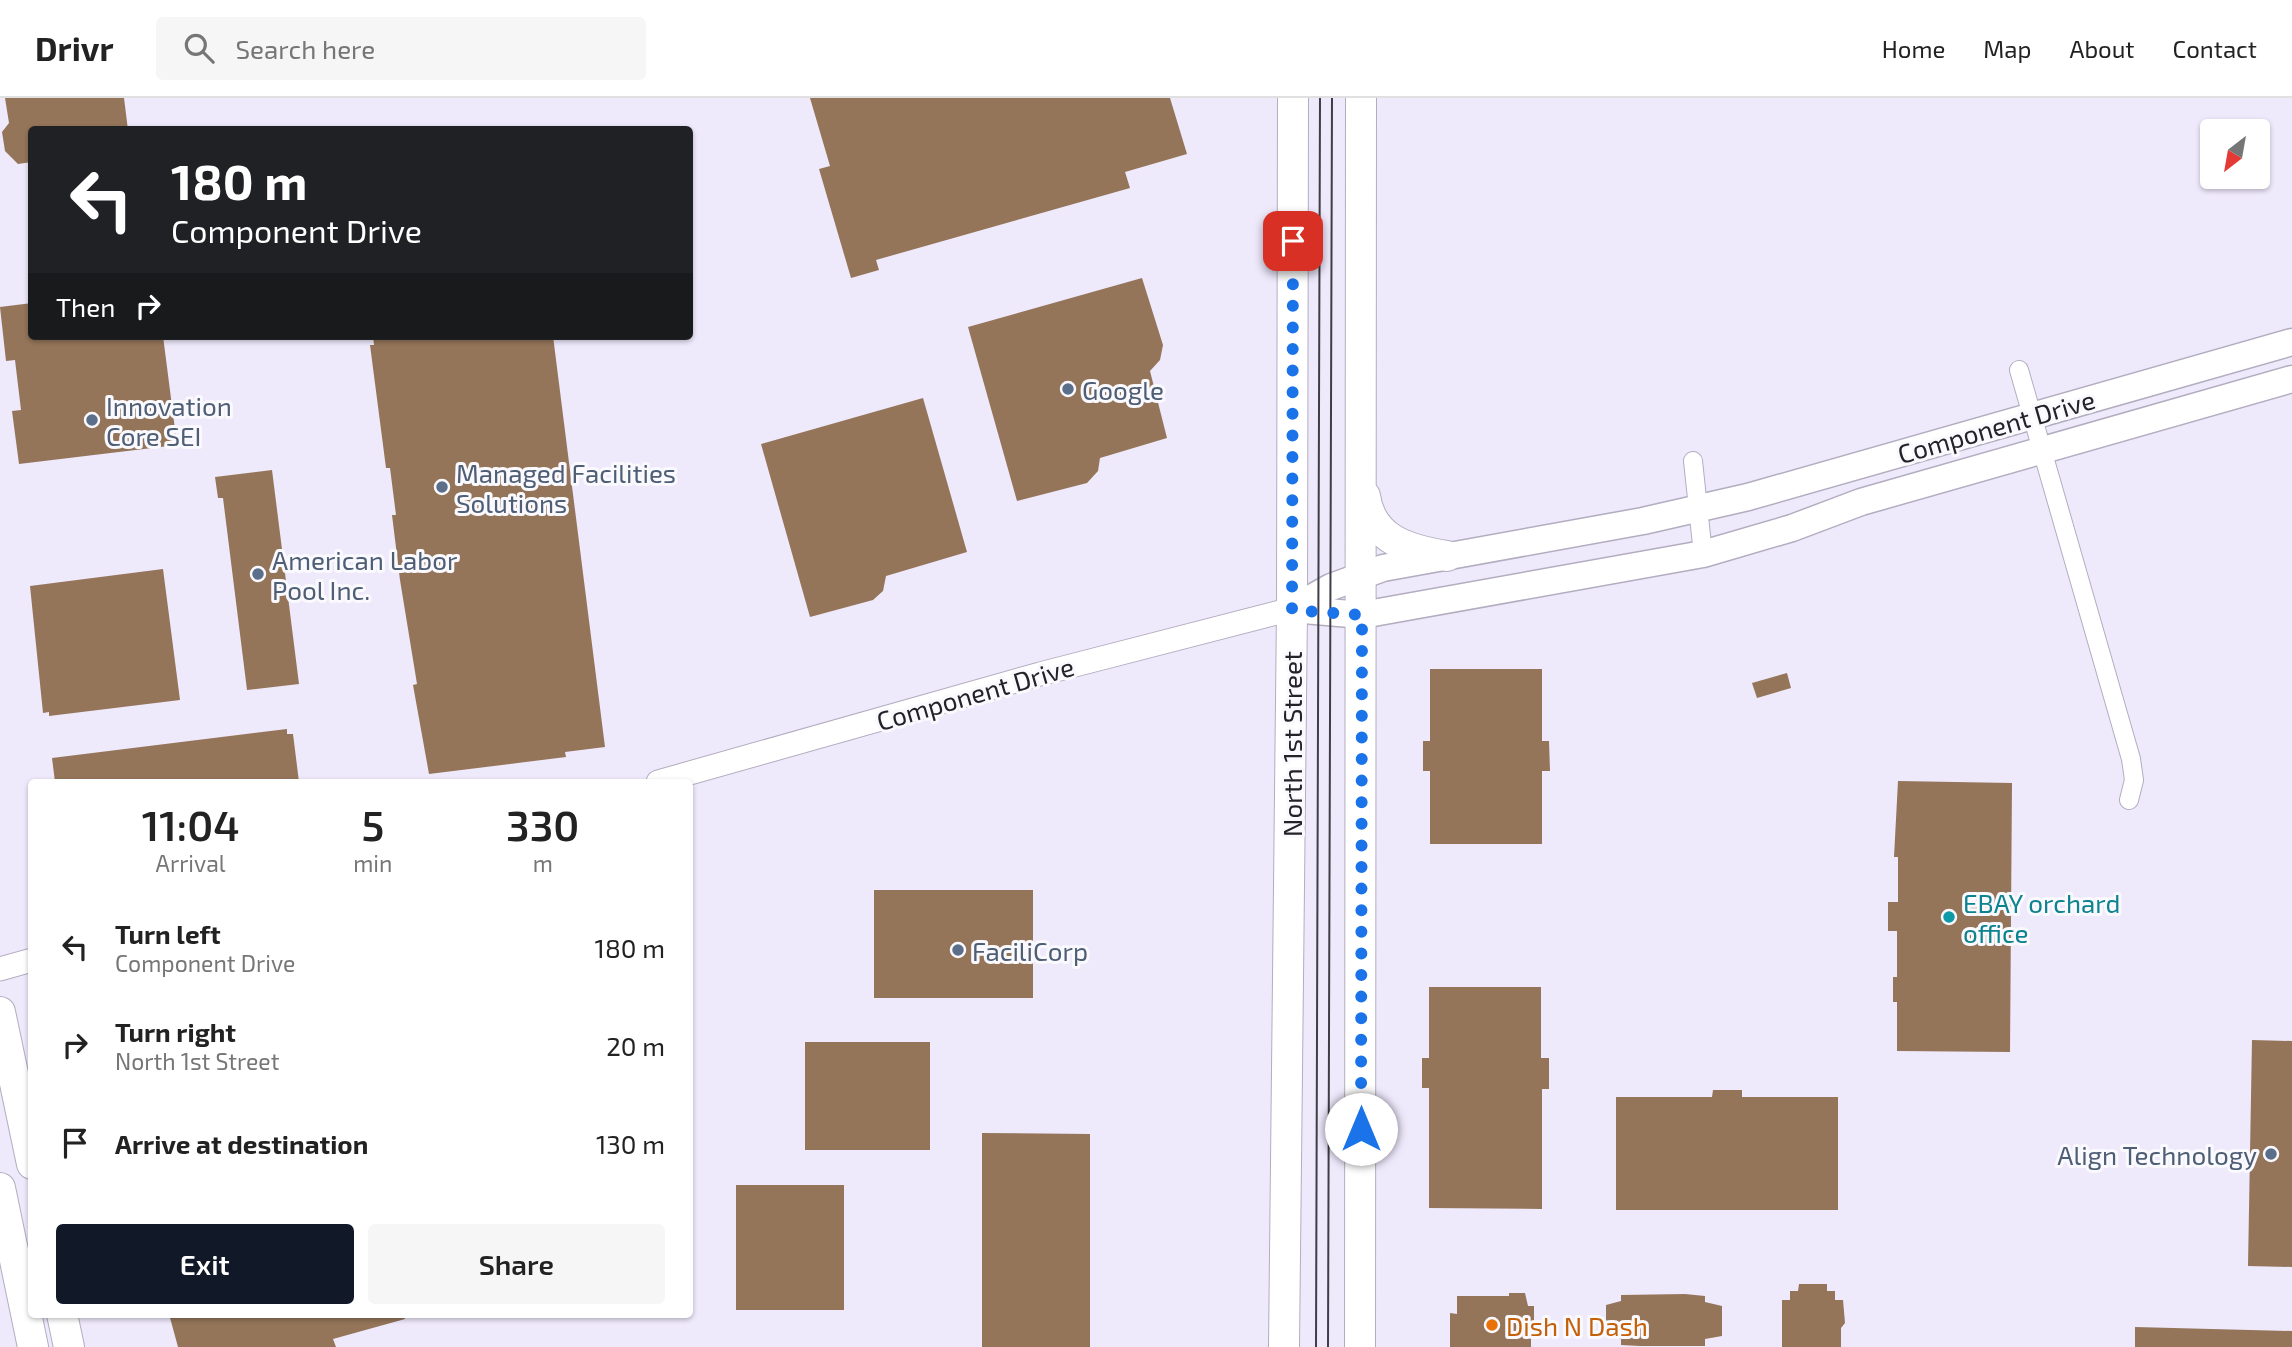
<!DOCTYPE html>
<style>
body{margin:0;font-family:"Exo 2",sans-serif;background:#f6f6f6;color:#222;height:100vh;display:flex;flex-direction:column;font-size:26px;white-space:nowrap}
*{box-sizing:border-box;margin:0}
p{font-size:23px;color:#767676}
.icon{flex:none;width:38px;height:38px;fill:none;stroke:currentColor;stroke-width:2;stroke-linecap:round;stroke-linejoin:round}
.map{position:relative;flex:1;overflow:hidden}
.side{position:absolute;left:28px;top:681px;width:665px;height:539px;display:flex;flex-direction:column;background:#fff;border-radius:7px;box-shadow:0 2px 5px #0004}
.side>*{flex:none}
.guide{position:absolute;left:28px;top:28px;width:665px;height:214px;border-radius:7px;box-shadow:0 2px 5px #0004;background:#202124;color:#fff;overflow:hidden}
.needle{width:46px;rotate:211deg}
.tools{position:absolute;left:2200px;top:21px;display:grid;gap:14px}
.tools a{display:grid;place-items:center;width:70px;height:70px;border-radius:7px;background:#fff;box-shadow:0 2px 5px #0004;font-size:35px}
.pin{position:absolute;display:grid;place-items:center;width:60px;height:60px;color:#fff;margin:-30px;border-radius:14px;box-shadow:0 4px 10px #0006}
.me{position:absolute;width:77px;margin:-38px;rotate:0deg;stroke-linejoin:round;filter:drop-shadow(0 0 5px #0008)}
.turn{display:flex;align-items:center;gap:24px;height:147px;padding:0 28px;font-size:32px}
.turn .icon{width:91px;height:91px;stroke-width:2.5}
.turn b{display:block;font-size:49px;line-height:60px}
.then{display:flex;align-items:center;height:66px;padding:0 28px;background:#0003;gap:14px;font-size:26px}
.eta{display:flex;justify-content:space-evenly;align-items:center;height:119px;text-align:center}
.eta b{font-size:42px;font-weight:600;line-height:49px}
.action{display:flex;gap:14px;margin-top:auto;padding:14px 28px}
.action a{flex:1;height:80px;border-radius:7px;background:#111827;color:#fff;font-size:28px;font-weight:600;line-height:80px;text-align:center}
.action a+a{background:#f6f6f6;color:#222}
ul{padding:0;list-style:none}
li{display:flex;align-items:center;gap:21px;height:98px;padding:0 28px}
li div{flex:1}
li b{display:block;font-size:26px}
li em{font-style:normal}
header{display:flex;align-items:center;gap:42px;box-sizing:border-box;height:98px;padding:0 35px;background:#fff;border-bottom:2px solid #e0e0e0}
header strong{font-size:33px}
nav{display:flex;gap:38px;margin-inline-start:auto;font-size:24px}
.search{width:490px;height:63px;background:#f6f6f6;display:flex;align-items:center;gap:18px;box-sizing:border-box;padding:0 24px;border-radius:7px;color:#767676;font-size:26px}
.map>svg:first-child{display:block}
</style>
<header>
<strong>Drivr</strong>
<div class="search"><svg class="icon" aria-label="search" viewBox="0 0 24 24"><circle cx="10" cy="10" r="6"/><path d="M15 15l6 6"/></svg>Search here</div>
<nav><a>Home</a><a>Map</a><a>About</a><a>Contact</a></nav>
</header>
<div class="map">
<svg width="2292" height="1249" viewBox="0 0 2292 1249">
<rect width="100%" height="100%" fill="#efe9fc"/>
<g fill="#947559">
<path d="M5,0H124L128,32H32V64L18,66L5,53L2,34L9,25Z"/>
<path d="M810,0H1170L1187,56L1125,74L1130,90L876,162L879,172L851,180L819,71L830,68Z"/>
<path d="M1142,180L1163,247L1160,262L1150,273L1167,340L1100,360L1098,373L1087,385L1017,403L968,229Z"/>
<path d="M32,205V238H163L177,347L19,366L12,313L21,312L15,262L6,263L0,209Z"/>
<path d="M373,238H553L605,649L565,654L566,659L429,676L413,587L417,586L400,482L392,417H396L390,370H386L370,247H374Z"/>
<path d="M923,300L967,454L886,478L883,493L873,502L810,519L761,346Z"/>
<path d="M272,372L299,586L247,592L223,400H218L215,379Z"/>
<path d="M163,471L180,602L49,618V614L43,615L30,488Z"/>
<path d="M1430,571H1542V643H1549L1550,673H1542V746H1430V673H1423V643H1430Z"/>
<path d="M1787,575L1791,590L1757,600L1752,585Z"/>
<path d="M287,631V636H293L299,684H55L52,660Z"/>
<path d="M1898,683L2012,685L2010,954L1897,953V904H1893V879H1897V833H1888V804H1898V759H1894Z"/>
<rect x="874" y="792" width="159" height="108"/>
<path d="M1429,889H1541V960H1549V991H1542V1111L1429,1110V990H1422V960H1429Z"/>
<path d="M2252,942L2292,943V1169L2248,1168Z"/>
<rect x="805" y="944" width="125" height="108"/>
<path d="M1713,992H1742V999H1838V1112H1616V999H1712Z"/>
<path d="M982,1035L1090,1036V1249H982Z"/>
<rect x="736" y="1087" width="108" height="125"/>
<path d="M1799,1186H1827V1193H1835V1202H1843L1845,1225L1841,1230V1249H1782V1202H1790V1193H1798Z"/>
<path d="M1509,1195H1525L1528,1208H1534V1238H1531V1249H1450V1215L1457,1216V1198H1509Z"/>
<path d="M1685,1196L1705,1198V1204L1722,1208V1238L1705,1241V1248H1640L1621,1247V1241L1606,1237V1207L1621,1203V1197Z"/>
<path d="M169,1216H404L405,1221L333,1241L336,1249H178Z"/>
<path d="M2135,1229L2292,1233V1249H2135Z"/>
</g>
<g fill="none" stroke-linecap="round" stroke-linejoin="round">
<defs>
<g id="minor">
<path d="M2019,272L2131,661L2134,682L2129,702"/>
<path d="M1693,363L1703,456"/>
</g>
<g id="tertiary">
<path d="M658,684L1040,576L1292,511"/>
<path d="M0,871L32,862"/>
</g>
<g id="secondary">
<path d="M1292,511L1331,489L1383,470L1643,423L1748,399L2292,244"/>
<path d="M1292,511L1362,517L1703,456L1792,430L1861,404L2292,281"/>
</g>
<g id="primary">
<path d="M1365,398C1371,442 1409,452 1447,458"/>
<path d="M0,914L32,1066"/>
<path d="M0,1090L33,1249"/>
<path d="M62,1216L69,1249"/>
<path d="M1284,1249L1292,511L1293,0"/>
<path d="M1360,1249L1361,0"/>
</g>
</defs>
<use href="#minor" stroke="#b3adc0" stroke-width="20"/>
<use href="#tertiary" stroke="#b3adc0" stroke-width="25"/>
<use href="#secondary" stroke="#b3adc0" stroke-width="29"/>
<use href="#primary" stroke="#b3adc0" stroke-width="32"/>
<use href="#minor" stroke="#fff" stroke-width="18"/>
<use href="#tertiary" stroke="#fff" stroke-width="23"/>
<use href="#secondary" stroke="#fff" stroke-width="26"/>
<use href="#primary" stroke="#fff" stroke-width="30"/>
<g stroke="#3f3d45" stroke-width="2">
<path d="M1316,1249L1320,0"/>
<path d="M1328,1249L1332,0"/>
</g>
</g>
<g fill="none" stroke-linecap="round" stroke-linejoin="round">
<path stroke="#1a73e8" stroke-width="12" stroke-dasharray="0 21.6" d="M1293,143L1292,512L1362,517L1361,1031"/>
</g>
<g fill="#5c6f8a" stroke="#faf9fd" stroke-width="2.5">
<circle cx="1068" cy="291" r="7"/>
<circle cx="92" cy="322" r="7"/>
<circle cx="442" cy="389" r="7"/>
<circle cx="258" cy="476" r="7"/>
<circle cx="958" cy="852" r="7"/>
<circle cx="2271" cy="1056" r="7"/>
</g>
<circle fill="#0f9aa8" stroke="#faf9fd" stroke-width="2.5" cx="1949" cy="819" r="7"/>
<circle fill="#e8710a" stroke="#faf9fd" stroke-width="2.5" cx="1492" cy="1227" r="7"/>
<g text-anchor="middle" dominant-baseline="central" stroke-width="6" stroke-linejoin="round" paint-order="stroke">
<g font-size="26" fill="#4e5e75" stroke="#faf9fd" text-anchor="start">
<text x="1082" y="291">Google</text>
<text x="106" y="307">Innovation<tspan x="106" dy="30">Core SEI</tspan></text>
<text x="456" y="374">Managed Facilities<tspan x="456" dy="30">Solutions</tspan></text>
<text x="272" y="461">American Labor<tspan x="272" dy="30">Pool Inc.</tspan></text>
<text x="972" y="852">FaciliCorp</text>
<text x="2257" y="1056" text-anchor="end">Align Technology</text>
</g>
<g font-size="26" fill="#242229" stroke="#faf9fd">
<text transform="translate(1996 328) rotate(-16)">Component Drive</text>
<text transform="translate(975 595) rotate(-16)">Component Drive</text>
<text transform="translate(1291 646) rotate(-90)">North 1st Street</text>
</g>
<g font-size="26" fill="#0d838f" stroke="#faf9fd" text-anchor="start">
<text x="1963" y="804">EBAY orchard<tspan x="1963" dy="30">office</tspan></text>
</g>
<g font-size="26" fill="#c56008" stroke="#faf9fd" text-anchor="start">
<text x="1506" y="1227">Dish N Dash</text>
</g>
</g>
</svg>
<div class="tools">
<a><svg class="needle" viewBox="-14 -14 28 28"><path d="M0-13l5 13h-10z" fill="#e53935"/><path d="M0 13l5-13h-10z" fill="#767676"/></svg></a>
</div>
<div class="pin" style="left:1293px;top:143px;background:#d93025"><svg class="icon" aria-label="arrive" viewBox="0 0 24 24"><path d="M6 21V4h12l-3 4 3 4H6"/></svg></div>
<svg class="me" style="left:1361px;top:1031px" viewBox="-20 -20 40 40"><circle r="19" fill="#fff"/><path d="M0-13L10 11 0 6-10 11z" fill="#1a73e8"/></svg>
<div class="guide">
<div class="turn"><svg class="icon" aria-label="left" viewBox="0 0 24 24"><path d="M17 20v-9H6M10 6l-5 5 5 5"/></svg><div><b>180 m</b>Component Drive</div></div>
<div class="then">Then<svg class="icon" aria-label="right" viewBox="0 0 24 24"><path d="M7 20v-9h11M14 6l5 5-5 5"/></svg></div>
</div>
<section class="side">
<div class="eta">
<div><b>11:04</b><p>Arrival</p></div>
<div><b>5</b><p>min</p></div>
<div><b>330</b><p>m</p></div>
</div>
<ul>
<li><svg class="icon" aria-label="left" viewBox="0 0 24 24"><path d="M17 20v-9H6M10 6l-5 5 5 5"/></svg><div><b>Turn left</b><p>Component Drive</p></div><em>180 m</em></li>
<li><svg class="icon" aria-label="right" viewBox="0 0 24 24"><path d="M7 20v-9h11M14 6l5 5-5 5"/></svg><div><b>Turn right</b><p>North 1st Street</p></div><em>20 m</em></li>
<li><svg class="icon" aria-label="arrive" viewBox="0 0 24 24"><path d="M6 21V4h12l-3 4 3 4H6"/></svg><div><b>Arrive at destination</b></div><em>130 m</em></li>
</ul>
<div class="action"><a>Exit</a><a>Share</a></div>
</section>
</div>
